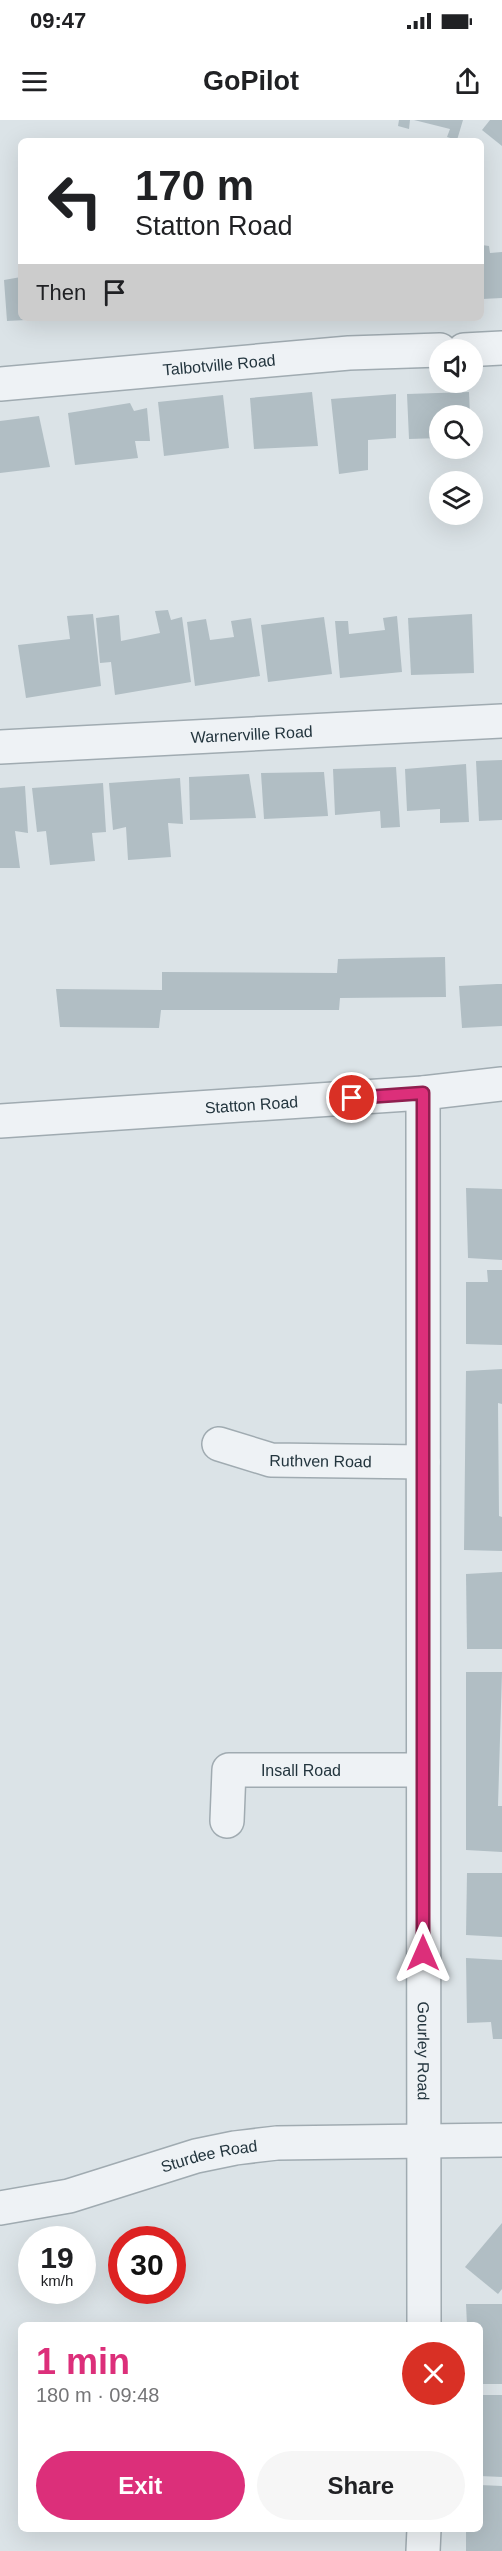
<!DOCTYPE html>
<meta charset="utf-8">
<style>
body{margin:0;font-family:Arial,sans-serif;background:#f6f6f6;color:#202124;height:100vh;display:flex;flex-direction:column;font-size:22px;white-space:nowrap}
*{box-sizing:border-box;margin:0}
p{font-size:20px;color:#757577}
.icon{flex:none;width:33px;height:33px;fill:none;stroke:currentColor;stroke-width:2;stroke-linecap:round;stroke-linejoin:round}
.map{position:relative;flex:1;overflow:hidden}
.panel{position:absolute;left:18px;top:2202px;width:465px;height:210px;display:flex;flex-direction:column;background:#fff;border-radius:9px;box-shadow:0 6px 24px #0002}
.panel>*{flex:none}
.hud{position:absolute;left:18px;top:18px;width:466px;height:183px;border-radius:9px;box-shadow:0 6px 24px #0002;background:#fff;color:#202124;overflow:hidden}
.fabs{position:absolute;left:429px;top:219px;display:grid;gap:12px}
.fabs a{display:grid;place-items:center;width:54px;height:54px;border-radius:50%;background:#fff;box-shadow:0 6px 24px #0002;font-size:30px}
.speed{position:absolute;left:18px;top:2106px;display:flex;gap:12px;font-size:30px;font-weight:700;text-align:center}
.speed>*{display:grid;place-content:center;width:78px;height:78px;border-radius:50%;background:#fff;box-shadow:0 6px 24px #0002;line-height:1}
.speed small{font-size:15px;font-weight:400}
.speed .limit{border:9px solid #d22;background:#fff;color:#111}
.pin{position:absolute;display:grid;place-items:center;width:51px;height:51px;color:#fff;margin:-26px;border:3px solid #fff;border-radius:50%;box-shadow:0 2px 6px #0007}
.me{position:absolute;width:66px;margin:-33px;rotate:0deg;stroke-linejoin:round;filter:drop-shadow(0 0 4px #0008)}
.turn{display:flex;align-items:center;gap:21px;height:126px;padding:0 18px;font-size:27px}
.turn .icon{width:78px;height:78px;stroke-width:2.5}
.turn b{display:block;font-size:42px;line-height:51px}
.then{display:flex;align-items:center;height:57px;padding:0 18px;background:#0003;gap:12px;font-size:22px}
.round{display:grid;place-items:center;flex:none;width:63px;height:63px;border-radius:32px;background:#f6f6f6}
.head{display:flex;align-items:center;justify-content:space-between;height:102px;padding:0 18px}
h1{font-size:36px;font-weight:700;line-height:45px;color:#dc2f7a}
.cta{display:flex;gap:12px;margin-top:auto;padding:12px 18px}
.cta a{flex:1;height:69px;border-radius:36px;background:#dc2f7a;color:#fff;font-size:24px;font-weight:700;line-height:69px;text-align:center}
.cta a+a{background:#f6f6f6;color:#202124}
.status{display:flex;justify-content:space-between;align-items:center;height:42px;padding:0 30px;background:#fff;direction:ltr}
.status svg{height:16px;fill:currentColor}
header{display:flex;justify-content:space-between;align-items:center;height:78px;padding:0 18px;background:#fff;font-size:27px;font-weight:700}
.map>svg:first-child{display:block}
</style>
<div class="status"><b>09:47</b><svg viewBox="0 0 49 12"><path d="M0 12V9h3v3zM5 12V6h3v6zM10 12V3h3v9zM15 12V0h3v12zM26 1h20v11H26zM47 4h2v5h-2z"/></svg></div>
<header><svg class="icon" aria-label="menu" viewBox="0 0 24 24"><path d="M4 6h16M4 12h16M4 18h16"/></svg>GoPilot<svg class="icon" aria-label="share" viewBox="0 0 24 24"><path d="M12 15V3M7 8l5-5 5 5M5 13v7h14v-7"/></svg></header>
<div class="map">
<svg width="502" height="2431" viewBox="0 0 502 2431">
<rect width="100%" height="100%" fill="#dbe3e7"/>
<g fill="#b1bec4">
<path d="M399,0H410L409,9L398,6Z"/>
<path d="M414,0H463L457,20L447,17L450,9Z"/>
<path d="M490,0H502V26L482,10Z"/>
<path d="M482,125L489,126L490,133L502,132V178L482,179Z"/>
<path d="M21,157V198L26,200L7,201L4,160Z"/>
<path d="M312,272L318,326L254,329L250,278Z"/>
<path d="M469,272L470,296H440V318L409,319L407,274Z"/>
<path d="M396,274V318L368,320V350L339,354L331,279Z"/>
<path d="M223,275L229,328L164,336L158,282Z"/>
<path d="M130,283L134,291L147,288L150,321H135L138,338L75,345L68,293Z"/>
<path d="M39,296L50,347L0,353V301Z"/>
<path d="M168,490L171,500L182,497L191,562L115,575L111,542L100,543L96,498L119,495L121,521L160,513L155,491Z"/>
<path d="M93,494L101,566L26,578L18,525L70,519L67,496Z"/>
<path d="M472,494L474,553L411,555L408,498Z"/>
<path d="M397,496L402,552L340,558L335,501H348L349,514L385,510L383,498Z"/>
<path d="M324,497L332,554L268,562L261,505Z"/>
<path d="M251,498L260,556L195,566L187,502L206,499L210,520L234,517L231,501Z"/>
<path d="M502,640V700L479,701L476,641Z"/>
<path d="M466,644L469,702L440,703V689L407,691L405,649Z"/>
<path d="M396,647L400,707L381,708L380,691L335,695L333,649Z"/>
<path d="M324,652L328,696L264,699L261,653Z"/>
<path d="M249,654L256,698L190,700L189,657Z"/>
<path d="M180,658L183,704L168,703L171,737L128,740L126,707L113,710L109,663Z"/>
<path d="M103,663L106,712L92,713L95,741L50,745L46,711L37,712L32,668Z"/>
<path d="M25,666L28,713L15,711L20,748H0V668Z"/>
<path d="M445,837L446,877L340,878L339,890H161L159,908L60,907L56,869L162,870V852L337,853L338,839Z"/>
<path d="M497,864H502V906L462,908L459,866Z"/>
<path d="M466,1068L502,1069V1140L468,1138Z"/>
<path d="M487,1150H502V1225L466,1224V1162H488Z"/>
<path d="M502,1249V1284L498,1283L499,1396L502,1397V1431L464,1430L466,1251Z"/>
<path d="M502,1452V1529H467L466,1454Z"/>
<path d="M466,1552H502L498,1686H502V1732L466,1730Z"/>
<path d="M467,1753H502V1817L466,1815Z"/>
<path d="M466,1838L502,1840V1919H493L491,1902L467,1903Z"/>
<path d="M502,2103V2169L498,2174L465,2147Z"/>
<path d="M466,2184H502V2264H480V2205H467Z"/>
<path d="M480,2275H502V2357L480,2356Z"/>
<path d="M480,2365L502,2366V2431H466V2409H480Z"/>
</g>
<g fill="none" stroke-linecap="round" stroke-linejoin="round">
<defs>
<g id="street">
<path d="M464,230L502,228"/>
<path id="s1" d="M0,264L349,233L440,230"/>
<path id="s2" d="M0,627L502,601"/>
<path id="s3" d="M423,973L424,2205"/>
<path id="s4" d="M0,1001L423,973L502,964"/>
<path id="s5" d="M219,1324L271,1340L423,1342"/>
<path id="s6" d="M227,1701L229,1650H423"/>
<path id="s7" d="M0,2088L69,2076L196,2036L235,2028L277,2023L502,2020"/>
<path d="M423,2431L424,2409"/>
</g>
</defs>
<use href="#street" stroke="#a0abb1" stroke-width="36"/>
<use href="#street" stroke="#eef2f5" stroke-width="33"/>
</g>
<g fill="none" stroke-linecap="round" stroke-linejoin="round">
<defs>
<path id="route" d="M352,978L423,973V1833"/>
</defs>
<use href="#route" stroke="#8f1f4f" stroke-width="15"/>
<use href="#route" stroke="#dc2f7a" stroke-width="10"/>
</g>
<g text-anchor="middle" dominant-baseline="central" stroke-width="4.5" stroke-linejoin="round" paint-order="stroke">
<g font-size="16" fill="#23353e" stroke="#eaf1f5">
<text stroke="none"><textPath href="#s1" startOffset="220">Talbotville Road</textPath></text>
<text stroke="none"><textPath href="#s2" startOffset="252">Warnerville Road</textPath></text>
<text stroke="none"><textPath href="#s4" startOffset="252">Statton Road</textPath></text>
<text stroke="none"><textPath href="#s5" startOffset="104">Ruthven Road</textPath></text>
<text stroke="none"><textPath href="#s6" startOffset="123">Insall Road</textPath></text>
<text stroke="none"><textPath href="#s3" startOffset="958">Gourley Road</textPath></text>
<text stroke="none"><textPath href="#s7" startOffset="216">Sturdee Road</textPath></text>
</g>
</g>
</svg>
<div class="fabs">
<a><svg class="icon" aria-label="sound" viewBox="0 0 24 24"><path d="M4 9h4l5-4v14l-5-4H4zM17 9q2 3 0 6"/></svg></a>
<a><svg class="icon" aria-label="search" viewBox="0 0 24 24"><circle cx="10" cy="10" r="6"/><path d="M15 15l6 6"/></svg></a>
<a><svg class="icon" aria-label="layers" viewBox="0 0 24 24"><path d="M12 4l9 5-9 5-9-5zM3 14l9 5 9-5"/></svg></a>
</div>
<div class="speed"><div>19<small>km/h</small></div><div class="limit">30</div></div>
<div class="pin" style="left:352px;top:978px;background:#d93025"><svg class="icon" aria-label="arrive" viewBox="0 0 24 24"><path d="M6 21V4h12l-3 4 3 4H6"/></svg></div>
<svg class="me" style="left:423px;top:1833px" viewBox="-20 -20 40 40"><path d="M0-17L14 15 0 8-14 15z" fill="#dc2f7a" stroke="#fff" stroke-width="4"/></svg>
<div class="hud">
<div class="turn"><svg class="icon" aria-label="left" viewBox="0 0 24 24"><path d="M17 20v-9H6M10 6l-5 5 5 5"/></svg><div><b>170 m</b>Statton Road</div></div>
<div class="then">Then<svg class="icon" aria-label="arrive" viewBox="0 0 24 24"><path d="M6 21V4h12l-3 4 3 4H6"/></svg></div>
</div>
<section class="panel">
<div class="head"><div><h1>1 min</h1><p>180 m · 09:48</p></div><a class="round" style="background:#d93025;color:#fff"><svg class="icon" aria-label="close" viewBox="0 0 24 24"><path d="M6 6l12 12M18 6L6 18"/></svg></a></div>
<div class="cta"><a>Exit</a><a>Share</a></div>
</section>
</div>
